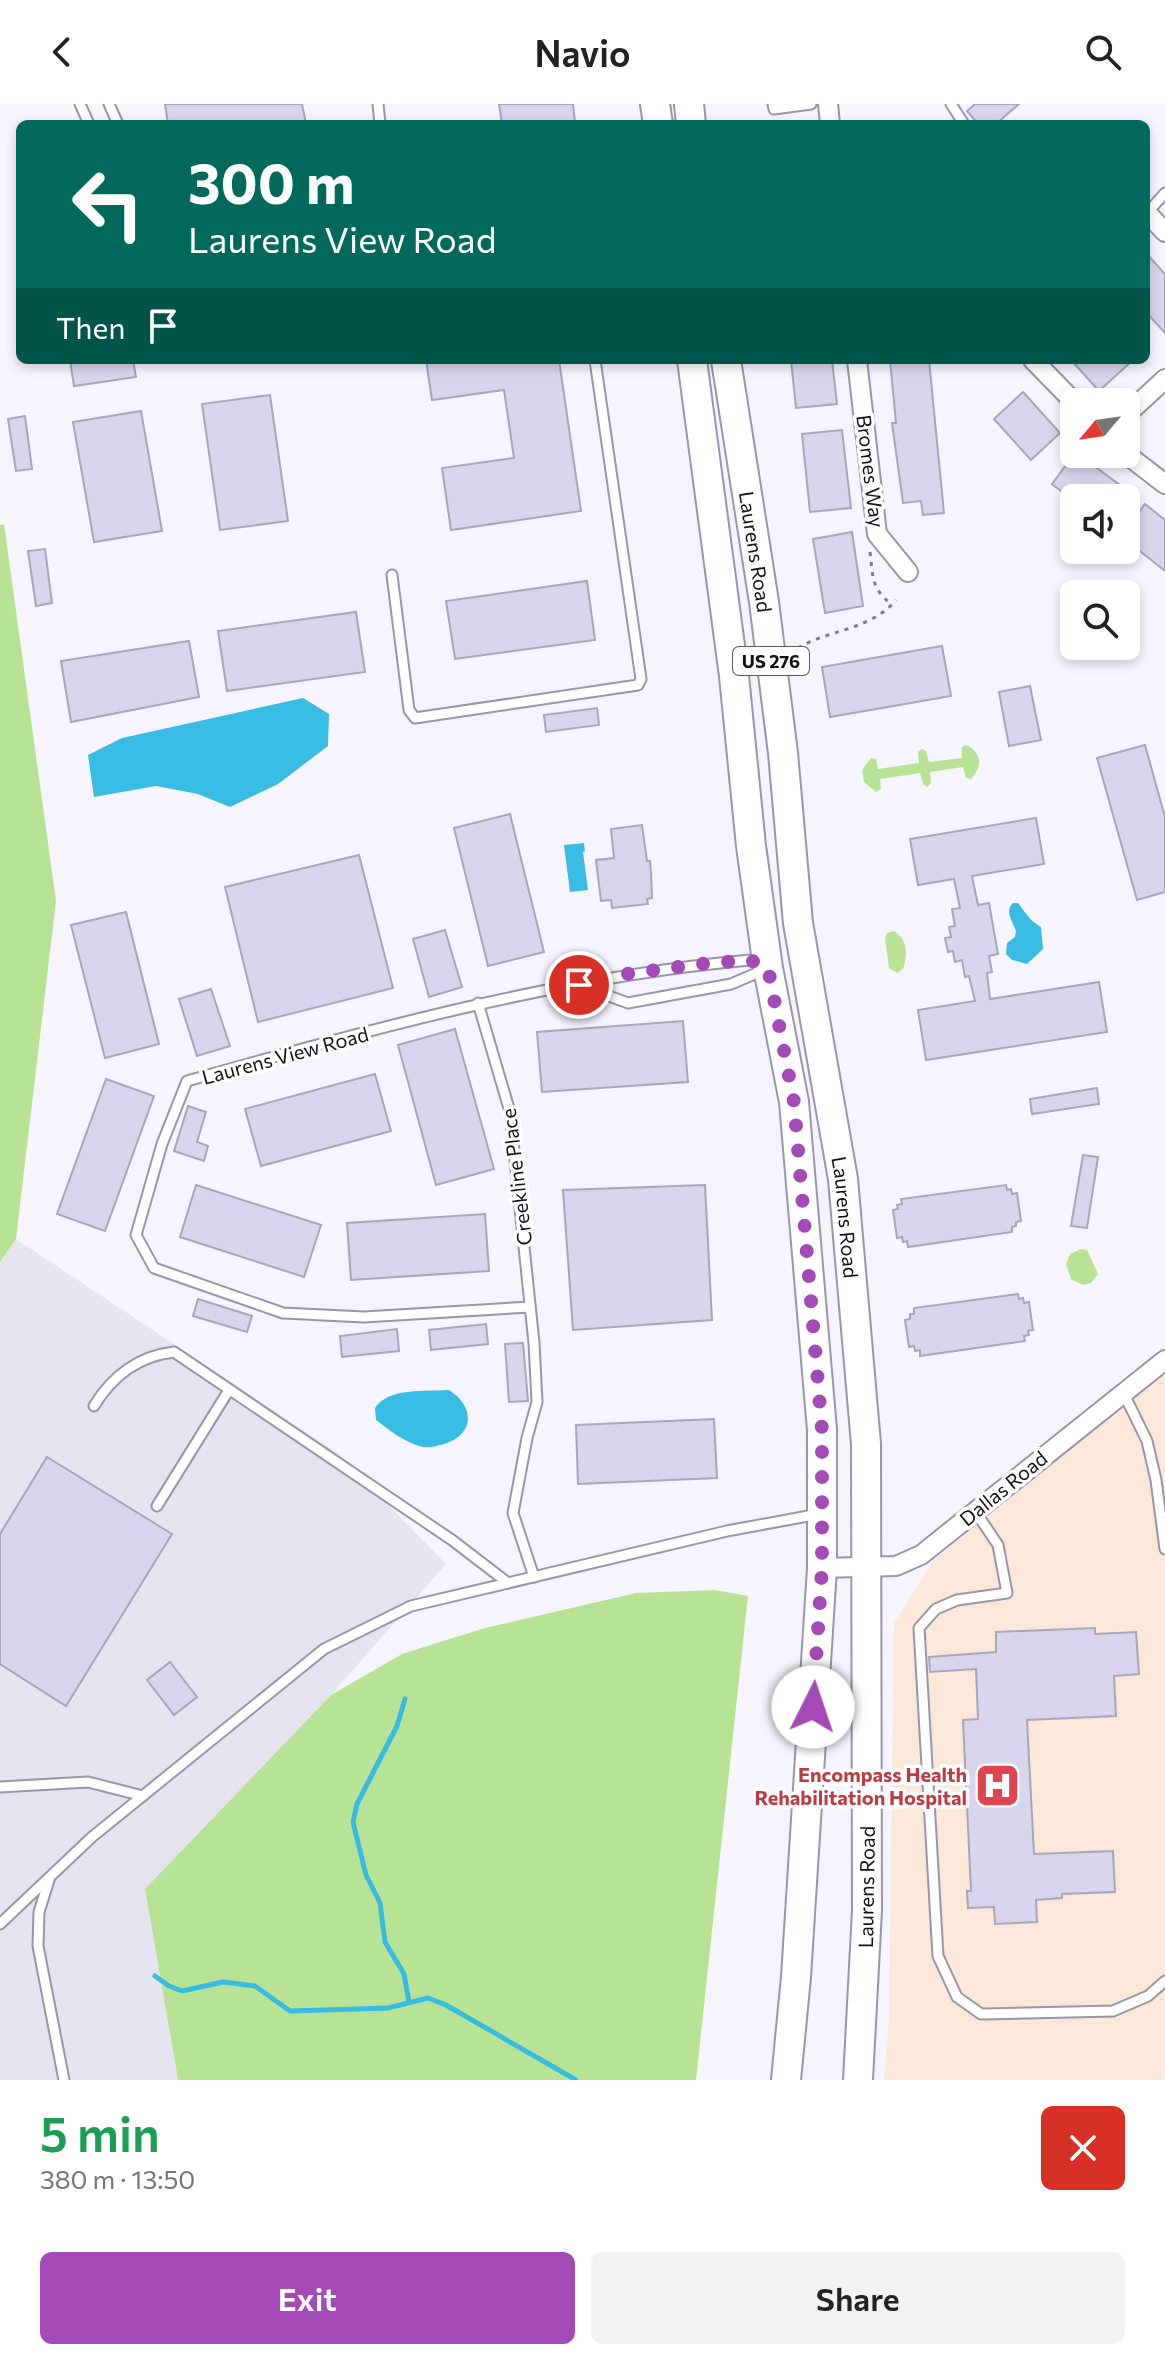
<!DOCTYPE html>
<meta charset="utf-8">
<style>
body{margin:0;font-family:Commissioner,sans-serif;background:#f2f2f2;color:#222;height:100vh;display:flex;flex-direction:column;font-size:30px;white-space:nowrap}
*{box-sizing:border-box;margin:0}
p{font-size:26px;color:#767676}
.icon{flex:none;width:44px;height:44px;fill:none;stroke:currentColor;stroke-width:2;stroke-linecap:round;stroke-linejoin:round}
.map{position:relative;height:1976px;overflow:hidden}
.drawer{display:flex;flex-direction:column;background:#fff;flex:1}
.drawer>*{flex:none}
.banner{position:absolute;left:16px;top:16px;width:1134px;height:244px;border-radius:12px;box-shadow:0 4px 12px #0003;background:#00695c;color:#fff;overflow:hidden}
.needle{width:52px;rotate:241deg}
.buttons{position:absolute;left:1060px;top:284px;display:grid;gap:16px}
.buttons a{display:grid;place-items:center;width:80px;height:80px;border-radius:12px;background:#fff;box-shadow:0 4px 12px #0003;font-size:40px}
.pin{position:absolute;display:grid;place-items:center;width:68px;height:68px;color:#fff;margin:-34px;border:4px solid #fff;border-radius:50%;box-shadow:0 2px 8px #0007}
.me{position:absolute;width:88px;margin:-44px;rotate:4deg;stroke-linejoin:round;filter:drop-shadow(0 0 6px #0008)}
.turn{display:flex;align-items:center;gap:28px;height:168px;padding:0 40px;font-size:36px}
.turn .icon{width:104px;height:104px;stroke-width:2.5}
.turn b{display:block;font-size:56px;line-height:68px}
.then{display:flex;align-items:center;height:76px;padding:0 40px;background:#0003;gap:16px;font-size:30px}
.round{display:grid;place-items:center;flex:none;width:84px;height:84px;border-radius:12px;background:#f2f2f2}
.overview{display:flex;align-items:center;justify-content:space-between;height:136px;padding:0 40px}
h1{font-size:48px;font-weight:600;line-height:60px;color:#1e9e55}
.button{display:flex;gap:16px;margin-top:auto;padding:16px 40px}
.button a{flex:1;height:92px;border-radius:12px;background:#a34ab6;color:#fff;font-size:32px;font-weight:600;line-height:92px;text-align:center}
.button a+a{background:#f2f2f2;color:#222}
header{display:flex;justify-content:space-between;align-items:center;height:104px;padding:0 40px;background:#fff;font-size:36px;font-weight:600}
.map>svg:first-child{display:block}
</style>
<header><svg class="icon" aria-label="back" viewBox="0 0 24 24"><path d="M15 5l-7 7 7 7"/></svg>Navio<svg class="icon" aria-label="search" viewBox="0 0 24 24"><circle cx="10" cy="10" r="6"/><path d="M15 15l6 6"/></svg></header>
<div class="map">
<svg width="1165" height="1976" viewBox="0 0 1165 1976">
<rect width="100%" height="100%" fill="#f6f4ff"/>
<path fill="#fce8d9" d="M1165,1265V1969L1162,1976H884L889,1913L894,1519L934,1456Z"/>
<path fill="#e6e4f1" d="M16,1135L339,1350L446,1460L331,1591L145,1785L178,1976H0V1158Z"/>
<g fill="#b9e394">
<path d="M4,420L56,797L16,1135L0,1158V421Z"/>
<path d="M966,641C982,648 983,663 971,675L966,674L963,663L930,668L931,679L927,683L923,680L920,669L880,675L881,685L876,688L864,678L862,666L871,654L876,655L878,665L919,659L918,648L922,645L926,647L929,658L962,654V643Z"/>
<path d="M894,827C908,836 908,850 903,865L897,869L889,864L885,834L887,829Z"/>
<path d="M1081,1145L1087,1146L1098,1170L1091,1179L1083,1181L1071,1175L1066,1160L1070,1150Z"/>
<path d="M715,1486L748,1492L696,1976H178L145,1785L331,1591L402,1550L485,1524L636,1489Z"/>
</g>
<g fill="#38bce3">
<path d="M303,594L329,610L328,642L278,680L230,703L198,690L156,682L94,693L88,651L122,634Z"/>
<path d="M584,739L585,747L583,748L588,786L570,788L564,741Z"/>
<path d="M1013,799H1018C1025,808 1030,817 1041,823L1043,845L1027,860L1012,856L1006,850L1007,839L1015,833L1016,827C1013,818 1004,807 1013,799Z"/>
<path d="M449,1286C475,1302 475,1331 444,1340C436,1342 428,1345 419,1342C403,1337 389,1326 376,1316L375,1304C389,1283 425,1288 449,1286Z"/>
</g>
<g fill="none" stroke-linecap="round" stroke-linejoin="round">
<g stroke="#38bce3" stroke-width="5">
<path d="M405,1595L397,1622L357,1700L353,1718L366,1771L380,1799L385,1838L404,1870L409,1898"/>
<path d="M155,1872L169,1882L182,1887L223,1878L255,1882L290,1907L388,1904L428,1894L446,1901L576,1976"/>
</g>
</g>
<g fill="#d9d5ee" stroke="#a8a5bc" stroke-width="2">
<path d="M165,0H302L306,20H168Z"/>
<path d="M499,0H573L575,19L502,20Z"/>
<path d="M975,0H1019L996,20H978L967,7Z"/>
<path d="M1146,149L1165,170V229L1146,208Z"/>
<path d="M70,256H133L136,273L74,282Z"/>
<path d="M426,256H559L581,407L451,426L442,364L514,354L504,286L432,296Z"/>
<path d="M791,256H832L837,300L796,304Z"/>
<path d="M890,256H929L944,409L923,411L921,397L903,399L892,319H896Z"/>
<path d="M1071,256H1133L1099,287Z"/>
<path d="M1023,288L1060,329L1031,356L994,315Z"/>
<path d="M270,291L288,417L220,426L202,300Z"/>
<path d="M141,307L162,427L94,438L73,318Z"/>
<path d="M25,312L32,365L16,367L8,315Z"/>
<path d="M842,326L851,404L810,408L802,330Z"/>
<path d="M1074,350H1090L1086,356L1124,384L1116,394H1070L1052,380Z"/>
<path d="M1145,400L1165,416V467L1126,436V425Z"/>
<path d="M852,428L863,502L825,509L813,435Z"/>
<path d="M45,445L52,499L36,502L28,447Z"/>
<path d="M587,477L595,536L455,555L446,497Z"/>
<path d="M356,508L365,568L227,587L218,527Z"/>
<path d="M189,537L199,593L71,618L61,557Z"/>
<path d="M942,542L951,592L830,613L822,563Z"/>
<path d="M1030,582L1041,636L1009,642L999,588Z"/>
<path d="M597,604L599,621L546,628L544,611Z"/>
<path d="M1145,641L1165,713V788L1137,796L1097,654Z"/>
<path d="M510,710L544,848L488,862L454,724Z"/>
<path d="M1036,714L1044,760L972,772L978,801L989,799L998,850L989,852L992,868L987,869L990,895L1099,878L1107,928L926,956L918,906L975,897L969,872L965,873L962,856L955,858L953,847L948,848L945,834L951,833L949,823L955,822L952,805L960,804L954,775L918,781L910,735Z"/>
<path d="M642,721L647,757H650L651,769L652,794L647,795L648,800L612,804L611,796L601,797L596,756L614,754L611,725Z"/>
<path d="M359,751L393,884L258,918L225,783Z"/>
<path d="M126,808L159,940L105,954L71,821Z"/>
<path d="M445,826L462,883L429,893L413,835Z"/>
<path d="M211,885L230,942L197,952L179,895Z"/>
<path d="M683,917L688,978L542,988L537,928Z"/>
<path d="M455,925L494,1065L436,1081L398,941Z"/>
<path d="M375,970L391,1027L261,1062L245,1005Z"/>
<path d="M106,975L154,992L105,1127L57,1110Z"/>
<path d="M1097,984L1099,1000L1032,1010L1030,995Z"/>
<path d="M188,1002L206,1008L197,1038L208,1042L204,1057L174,1047Z"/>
<path d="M1083,1051L1098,1053L1087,1124L1071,1122Z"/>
<path d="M196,1081L321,1121L304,1173L180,1133Z"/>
<path d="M705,1081L712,1216L573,1226L563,1086Z"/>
<path d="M1006,1081L1007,1086L1011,1085L1012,1090L1017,1089L1021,1117L1016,1118V1122L1012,1123V1128L908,1143L907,1137L903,1138L902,1133L897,1134L893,1106L898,1105L897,1101L902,1100L901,1095Z"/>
<path d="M485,1110L489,1167L351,1176L347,1119Z"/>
<path d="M1018,1190L1019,1195L1023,1194L1024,1199L1029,1198L1033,1226L1028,1227L1029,1231L1024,1232L1025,1237L920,1252V1246L915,1247L914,1242L909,1243L905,1216L910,1215V1210H914V1204Z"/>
<path d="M198,1195L252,1212L247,1228L193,1212Z"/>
<path d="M486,1220L488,1240L431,1246L429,1226Z"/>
<path d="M397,1225L399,1247L342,1253L340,1232Z"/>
<path d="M523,1239L528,1297L509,1298L505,1240Z"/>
<path d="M714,1315L717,1374L578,1380L576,1321Z"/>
<path d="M47,1353L172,1430L66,1602L0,1560V1430Z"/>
<path d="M1095,1524V1530L1136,1528L1139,1570L1114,1572L1116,1612L1027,1616L1034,1750L1113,1747L1115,1788L1062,1790V1794L1036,1796L1037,1818L995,1820L994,1803L968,1804L967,1787H971L963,1616L978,1615L976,1565L930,1568L929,1553L996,1548V1528Z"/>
<path d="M170,1558L197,1593L174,1611L147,1576Z"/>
</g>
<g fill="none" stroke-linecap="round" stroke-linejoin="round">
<defs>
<g id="lane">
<path d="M80,0L89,20"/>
<path d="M109,0L118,20"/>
<path d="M378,0L380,20"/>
<path d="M773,0L774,5L811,0"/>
<path d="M951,0L964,20"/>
<path d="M1147,109L1165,89"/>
<path d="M392,471L409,606L415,614L638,581L641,575L595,256"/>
<path d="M579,881L628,899L731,880L764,866"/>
<path d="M478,899L510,1008L534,1239L537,1298L527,1334L513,1409L534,1473"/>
<path d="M530,1203L364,1213L283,1209L154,1164L136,1131L162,1040L187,977C372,925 558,873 750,856L764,862"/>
<path d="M1123,1288L1147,1337L1156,1376L1165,1445"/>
<path d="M94,1302C112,1272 139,1252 174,1248L452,1436L508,1479"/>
<path d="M157,1402L229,1286"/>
<path d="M975,1407L998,1441L1007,1489L957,1496L936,1505L919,1524L938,1852L957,1893L981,1910L1113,1907L1148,1892L1165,1877"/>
<path d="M0,1683L88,1678L143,1692"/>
<path d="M49,1776L39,1808L38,1842L64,1976"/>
<path d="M0,1820L92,1733L324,1545L411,1502L727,1427L819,1410"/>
</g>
<g id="street">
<path d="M828,0L830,20"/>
<path d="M1147,109L1165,128"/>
<path d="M857,256L877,430L908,468"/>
<path d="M1033,256L1074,298"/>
<path d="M1126,311L1165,275"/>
<path d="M1126,350L1165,380"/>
<path d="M822,1464L896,1462L921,1451L1165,1256"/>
</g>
<g id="primary">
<path d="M655,0L658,20"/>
<path d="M689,0L691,20"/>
<path d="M692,256L734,572L751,742L768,864L794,998L822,1326V1464L796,1873L786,1976"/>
<path id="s1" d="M726,256L764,498L783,649L798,819L843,1075L866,1340L867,1806L858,1976"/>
</g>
</defs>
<use href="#lane" stroke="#9995ac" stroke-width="13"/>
<use href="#street" stroke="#9995ac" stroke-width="22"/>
<use href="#primary" stroke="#9995ac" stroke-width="32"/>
<g stroke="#7d7b85" stroke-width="3" stroke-dasharray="4 6" stroke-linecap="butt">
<path d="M870,448C873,473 871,484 892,501"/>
<path d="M798,544C830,525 871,526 896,496"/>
</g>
<use href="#lane" stroke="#fff" stroke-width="9"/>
<use href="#street" stroke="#fff" stroke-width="18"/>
<use href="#primary" stroke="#fff" stroke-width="28"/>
</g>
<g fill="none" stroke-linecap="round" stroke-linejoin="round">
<path stroke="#a34ab6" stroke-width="14" stroke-dasharray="0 25.2" d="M579,881L626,870L701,860L750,856L768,864L794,998L822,1326V1464L813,1603"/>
</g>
<defs>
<symbol id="hospital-square" viewBox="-11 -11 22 22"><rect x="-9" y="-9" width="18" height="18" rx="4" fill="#e0444e" stroke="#fff"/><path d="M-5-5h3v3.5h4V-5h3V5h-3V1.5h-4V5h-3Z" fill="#fff"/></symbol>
</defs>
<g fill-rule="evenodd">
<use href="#hospital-square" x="972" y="1656" width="51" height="51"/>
</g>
<g text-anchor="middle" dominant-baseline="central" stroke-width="7" stroke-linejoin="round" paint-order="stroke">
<rect fill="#fff" stroke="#5a585f" stroke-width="2" x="733" y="543" width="76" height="28" rx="6"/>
<g font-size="18" font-weight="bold" fill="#13111a">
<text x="771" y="557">US 276</text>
</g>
<g font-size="20" fill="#13111a" stroke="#fff">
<text transform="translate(871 367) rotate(83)">Bromes Way</text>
<text stroke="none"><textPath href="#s1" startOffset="194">Laurens Road</textPath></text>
<text transform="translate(285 951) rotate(-15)">Laurens View Road</text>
<text transform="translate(516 1073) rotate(-97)">Creekline Place</text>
<text stroke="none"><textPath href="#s1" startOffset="866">Laurens Road</textPath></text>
<text transform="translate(1003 1384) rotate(-39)">Dallas Road</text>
<text transform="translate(866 1783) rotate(-89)">Laurens Road</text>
</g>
<g font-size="20" font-weight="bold" fill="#be3a42" stroke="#fff" text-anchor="end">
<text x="967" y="1670">Encompass Health<tspan x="967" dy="23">Rehabilitation Hospital</tspan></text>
</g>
</g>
</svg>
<div class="buttons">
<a><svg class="needle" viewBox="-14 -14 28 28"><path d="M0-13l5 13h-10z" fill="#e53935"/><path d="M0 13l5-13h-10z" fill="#767676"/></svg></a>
<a><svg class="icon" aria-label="sound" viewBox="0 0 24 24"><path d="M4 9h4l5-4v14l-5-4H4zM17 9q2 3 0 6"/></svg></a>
<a><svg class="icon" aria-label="search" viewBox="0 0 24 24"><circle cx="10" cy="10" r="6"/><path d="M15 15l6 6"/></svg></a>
</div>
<div class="pin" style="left:579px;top:881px;background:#d93025"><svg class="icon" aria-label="arrive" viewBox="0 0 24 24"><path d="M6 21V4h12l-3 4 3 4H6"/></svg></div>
<svg class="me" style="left:813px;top:1603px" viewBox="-20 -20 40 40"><circle r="19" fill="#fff"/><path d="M0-13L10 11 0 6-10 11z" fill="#a34ab6"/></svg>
<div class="banner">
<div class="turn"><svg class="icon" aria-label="left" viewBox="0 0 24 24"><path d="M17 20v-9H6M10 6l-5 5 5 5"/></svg><div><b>300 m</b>Laurens View Road</div></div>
<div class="then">Then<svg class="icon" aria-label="arrive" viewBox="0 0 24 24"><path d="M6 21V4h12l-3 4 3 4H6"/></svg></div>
</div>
</div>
<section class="drawer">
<div class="overview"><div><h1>5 min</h1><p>380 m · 13:50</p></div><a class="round" style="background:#d93025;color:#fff"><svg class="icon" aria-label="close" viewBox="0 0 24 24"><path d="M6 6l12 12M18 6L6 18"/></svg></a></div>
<div class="button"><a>Exit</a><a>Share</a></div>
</section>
